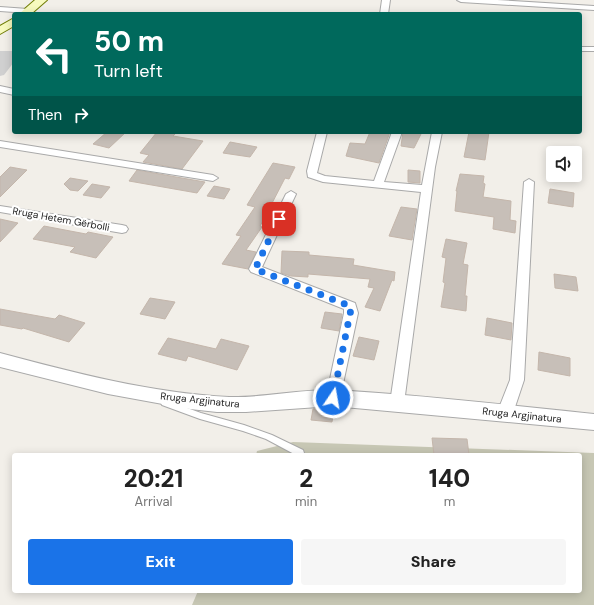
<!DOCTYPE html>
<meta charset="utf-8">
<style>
body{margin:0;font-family:"DM Sans",sans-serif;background:#f6f6f6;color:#222;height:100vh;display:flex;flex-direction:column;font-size:15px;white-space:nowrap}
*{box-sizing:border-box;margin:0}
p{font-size:13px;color:#767676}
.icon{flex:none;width:22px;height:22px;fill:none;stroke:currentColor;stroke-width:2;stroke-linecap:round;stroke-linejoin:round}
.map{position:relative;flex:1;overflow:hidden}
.panel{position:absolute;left:12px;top:453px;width:570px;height:140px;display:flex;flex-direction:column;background:#fff;border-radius:4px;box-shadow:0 2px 10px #0003}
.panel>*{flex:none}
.banner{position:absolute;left:12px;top:12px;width:570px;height:122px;border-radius:4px;box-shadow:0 2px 10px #0003;background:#00695c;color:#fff;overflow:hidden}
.tools{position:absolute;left:546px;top:146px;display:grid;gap:8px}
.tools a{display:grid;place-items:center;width:36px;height:36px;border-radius:4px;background:#fff;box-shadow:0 2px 10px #0003;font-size:20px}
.pin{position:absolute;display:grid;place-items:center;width:34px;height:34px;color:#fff;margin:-17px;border-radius:8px;box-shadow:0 2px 6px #0006}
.me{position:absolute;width:44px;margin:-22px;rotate:12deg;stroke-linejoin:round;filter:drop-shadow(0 0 3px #0008)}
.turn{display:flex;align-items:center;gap:14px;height:84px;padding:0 16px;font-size:18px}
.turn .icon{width:52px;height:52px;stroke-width:2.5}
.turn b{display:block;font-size:28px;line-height:34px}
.then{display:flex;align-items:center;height:38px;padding:0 16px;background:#0003;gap:8px;font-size:15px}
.eta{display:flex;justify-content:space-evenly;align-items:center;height:68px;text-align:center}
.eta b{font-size:24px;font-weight:800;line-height:28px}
.action{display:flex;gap:8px;margin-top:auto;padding:8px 16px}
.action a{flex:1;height:46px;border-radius:4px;background:#1a73e8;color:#fff;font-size:16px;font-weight:800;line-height:46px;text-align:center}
.action a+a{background:#f6f6f6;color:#222}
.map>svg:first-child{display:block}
</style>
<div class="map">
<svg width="594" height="605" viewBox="0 0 594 605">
<rect width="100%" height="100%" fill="#f2efe9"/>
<path fill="#d0d0d0" d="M0,51H14V62L4,75L0,76Z"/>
<path fill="#c7c7b4" d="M293,442L594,453V605H192L198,591H580V455H256L257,451Z"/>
<g fill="#c7bfb8" stroke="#c4b6ab">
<path d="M107,132H126L109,148L93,144Z"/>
<path d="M157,132H177L173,136L203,141L182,169L143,162L149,155L140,153Z"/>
<path d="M370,132H390L379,163L346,156L350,143L365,144Z"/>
<path d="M403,132H422L414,148L401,146Z"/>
<path d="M469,132H489L485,160L464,157Z"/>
<path d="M230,142L257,147L250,157L223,153Z"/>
<path d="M273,163L295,167L289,179L285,178L268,211H269L260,226L262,227L246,250L256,252L248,269L222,264L241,236L236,235L255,207L247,205Z"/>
<path d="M10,167L27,170L0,197V177Z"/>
<path d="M137,170L176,177L205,182L197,193L129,181Z"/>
<path d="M408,170L420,171V183L408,182Z"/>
<path d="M460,174L484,176L483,183L485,184L483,197L511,201L510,220L516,221L515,233L493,229L494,217L455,211L457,191H456Z"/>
<path d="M70,178L88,181L78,191L70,190L64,184Z"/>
<path d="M92,184L110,187L101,198L83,195Z"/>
<path d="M214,186L230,189L224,199L207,196Z"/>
<path d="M550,189L574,193L573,207L548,203Z"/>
<path d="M401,207L417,209L412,240L389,236Z"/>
<path d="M0,219L18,223L0,242Z"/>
<path d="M44,226L86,234L88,232L113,237L96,258L70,252L75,247L33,239Z"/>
<path d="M446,239L467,243L463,264L468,265L465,296H467L466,311L441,307L445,283L443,282L446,258L442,257Z"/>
<path d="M282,251L309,252V255L354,259L353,265L395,272L394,281L392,280L380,311L365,307L374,288L368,287L370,279L308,274V277L291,276L281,273Z"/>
<path d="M554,274L576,277L578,291L555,288Z"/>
<path d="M150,298L175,302L165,319L140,314Z"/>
<path d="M0,309L55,319L59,315L85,323L69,342L23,328L22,329L0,325Z"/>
<path d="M325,312L342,314L339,331L321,328Z"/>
<path d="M487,318L512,323L511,340L485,335Z"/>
<path d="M359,337L379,341L374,360L353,356Z"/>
<path d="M168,338L216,349L221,339L249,346L237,370L188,356L186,361L158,354Z"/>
<path d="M539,352L570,358V376L538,370Z"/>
<path d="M325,408L334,409L332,422L311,420L313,409Z"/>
<path d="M432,438L467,439L469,455H434Z"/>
</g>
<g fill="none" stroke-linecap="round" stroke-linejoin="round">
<defs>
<path id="service" d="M165,400L201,413L244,425L272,435L303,450L304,453L303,455H296L266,439L243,431L200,419L162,405L161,403L162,401Z"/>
<g id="minor">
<path d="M382,0H390L388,14H380Z"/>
<path d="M457,0H497L594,6V10L461,2Z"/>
<path d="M0,7L28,9L32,11L28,13L0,11Z"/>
<rect x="580" y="47" width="14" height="4"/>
<path d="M0,86L14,89V95L0,92Z"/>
<path d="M317,132H327L317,173L325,176L374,181L392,132H402L384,182L422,185L432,132H442L435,167L404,403L402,407L397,409L392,407L390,403L421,192L323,182L308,177L307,171Z"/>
<path d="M0,141L213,175L218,178L213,181L0,147Z"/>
<path d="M529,179L534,182L524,380L513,413L510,417L505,419L500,417L497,413L510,380L524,182Z"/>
<path d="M291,191L296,194L262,267L355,303L358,313L340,398L338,402L333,404L328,402L326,398L344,313V309L251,272L249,269L286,194Z"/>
<path d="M0,206L122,225L126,226L128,229L126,232L122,233L0,212Z"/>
</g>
<path id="tertiary" d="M0,353C75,373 151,393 229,397C264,398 299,389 335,390C421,395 508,405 594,414V430L333,406L246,412H217L190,409L108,394L0,367Z"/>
<g id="secondary">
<path d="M35,0H47L31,14H19Z"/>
<path d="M14,18V26L0,34V26Z"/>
</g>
</defs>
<use href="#service" stroke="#a9a9a9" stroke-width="2"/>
<use href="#minor" stroke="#a9a9a9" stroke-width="2"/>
<use href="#tertiary" stroke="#a9a9a9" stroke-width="2"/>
<use href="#secondary" stroke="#707d05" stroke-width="2"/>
<use href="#service" fill="#fff" fill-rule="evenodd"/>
<use href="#minor" fill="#fff" fill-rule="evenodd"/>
<use href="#tertiary" fill="#fff" fill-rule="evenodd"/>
<use href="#secondary" fill="#f7fabf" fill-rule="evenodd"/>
</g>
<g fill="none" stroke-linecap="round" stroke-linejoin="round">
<path stroke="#1a73e8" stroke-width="7" stroke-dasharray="0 12.6" d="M279,219L255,269L350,306L351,309L333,398"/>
</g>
<g text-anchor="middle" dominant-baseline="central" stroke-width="4" stroke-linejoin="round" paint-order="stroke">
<g font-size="10" fill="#222" stroke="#fff">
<text transform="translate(61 219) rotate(10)">Rruga Hetem Gërbolli</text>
<text transform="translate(200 400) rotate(6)">Rruga Argjinatura</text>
<text transform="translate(522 415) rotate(6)">Rruga Argjinatura</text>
</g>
</g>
</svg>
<div class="tools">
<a><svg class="icon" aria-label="sound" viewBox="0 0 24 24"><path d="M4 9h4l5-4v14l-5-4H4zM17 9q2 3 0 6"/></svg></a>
</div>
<div class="pin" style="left:279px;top:219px;background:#d93025"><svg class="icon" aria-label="arrive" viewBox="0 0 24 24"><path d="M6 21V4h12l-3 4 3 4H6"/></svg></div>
<svg class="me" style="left:333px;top:398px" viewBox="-20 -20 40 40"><circle r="17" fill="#1a73e8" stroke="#fff" stroke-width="3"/><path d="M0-11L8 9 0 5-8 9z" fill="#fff"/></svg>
<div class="banner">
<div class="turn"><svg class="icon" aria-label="left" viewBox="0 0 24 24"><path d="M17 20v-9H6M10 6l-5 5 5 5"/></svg><div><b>50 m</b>Turn left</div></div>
<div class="then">Then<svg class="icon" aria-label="right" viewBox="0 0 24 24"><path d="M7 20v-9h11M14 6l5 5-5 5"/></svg></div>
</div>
<section class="panel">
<div class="eta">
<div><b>20:21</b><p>Arrival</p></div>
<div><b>2</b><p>min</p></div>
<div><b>140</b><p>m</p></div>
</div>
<div class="action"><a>Exit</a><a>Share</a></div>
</section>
</div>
